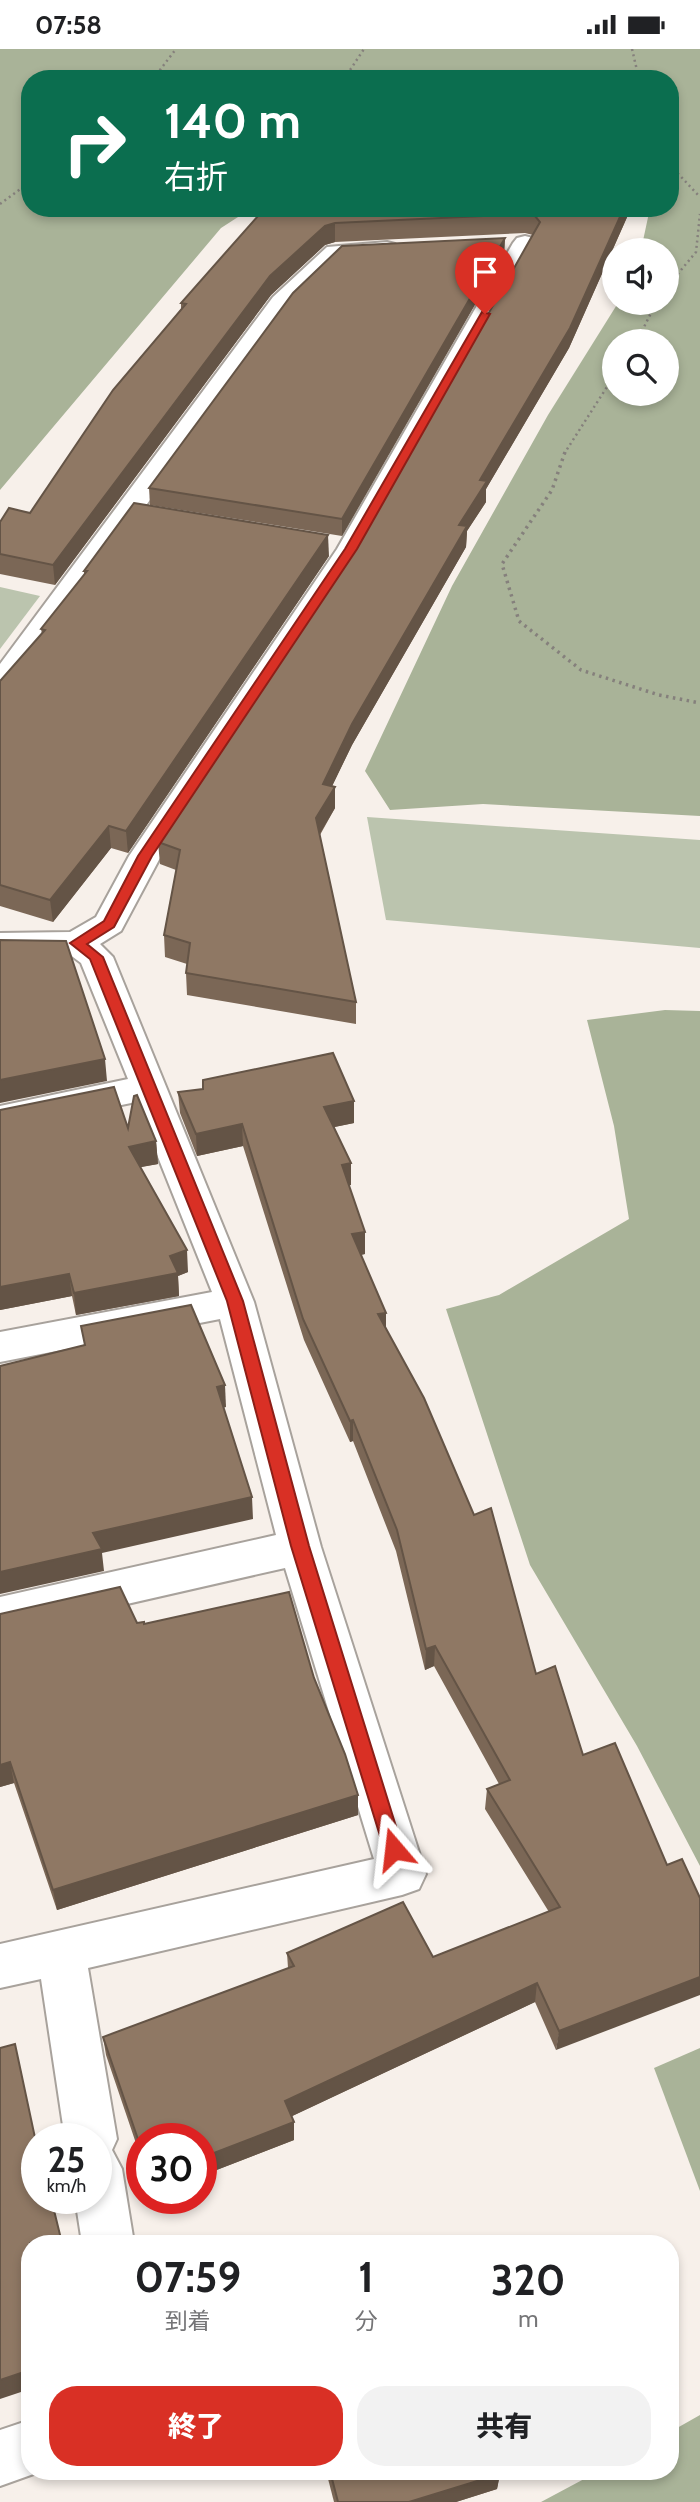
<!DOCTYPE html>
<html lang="ja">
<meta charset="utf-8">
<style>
body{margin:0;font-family:Cabin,"Noto Sans JP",sans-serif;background:#f2f2f2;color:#202124;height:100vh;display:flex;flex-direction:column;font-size:26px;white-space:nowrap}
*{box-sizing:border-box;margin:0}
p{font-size:23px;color:#757577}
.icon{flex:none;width:38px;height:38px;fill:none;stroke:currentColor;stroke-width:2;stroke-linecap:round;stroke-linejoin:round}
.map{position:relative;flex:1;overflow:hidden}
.drawer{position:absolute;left:21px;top:2186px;width:658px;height:245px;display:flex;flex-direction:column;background:#fff;border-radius:28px;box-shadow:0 4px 10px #0003}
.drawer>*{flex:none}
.banner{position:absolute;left:21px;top:21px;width:658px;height:147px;border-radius:28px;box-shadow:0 4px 10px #0003;background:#0b6e4f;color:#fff;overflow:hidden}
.buttons{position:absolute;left:602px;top:189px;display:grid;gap:14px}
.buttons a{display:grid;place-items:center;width:77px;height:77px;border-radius:50%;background:#fff;box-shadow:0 4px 10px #0003;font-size:35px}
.speed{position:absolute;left:21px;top:2074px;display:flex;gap:14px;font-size:35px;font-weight:700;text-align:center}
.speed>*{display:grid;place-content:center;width:91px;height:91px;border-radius:50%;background:#fff;box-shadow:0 4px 10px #0003;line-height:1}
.speed small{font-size:18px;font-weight:400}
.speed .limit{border:10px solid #d22;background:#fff;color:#111}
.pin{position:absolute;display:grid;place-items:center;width:60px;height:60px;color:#fff;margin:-72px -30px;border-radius:50% 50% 50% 0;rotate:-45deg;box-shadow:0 0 7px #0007}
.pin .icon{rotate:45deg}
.me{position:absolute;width:77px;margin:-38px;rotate:343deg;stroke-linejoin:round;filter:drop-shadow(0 0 5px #0008)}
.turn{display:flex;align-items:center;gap:24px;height:147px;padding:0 28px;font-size:32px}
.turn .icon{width:91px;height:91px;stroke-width:2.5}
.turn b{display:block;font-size:49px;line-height:60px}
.eta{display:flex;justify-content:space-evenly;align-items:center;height:119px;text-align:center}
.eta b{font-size:42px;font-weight:800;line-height:49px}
.action{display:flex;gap:14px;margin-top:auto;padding:14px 28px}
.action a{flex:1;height:80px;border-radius:28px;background:#d93025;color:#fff;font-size:28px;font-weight:800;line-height:80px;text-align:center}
.action a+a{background:#f2f2f2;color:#202124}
.status{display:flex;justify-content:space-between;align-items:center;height:49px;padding:0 35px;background:#fff;direction:ltr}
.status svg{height:19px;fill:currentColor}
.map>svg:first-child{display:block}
</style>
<div class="status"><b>07:58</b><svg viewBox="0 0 49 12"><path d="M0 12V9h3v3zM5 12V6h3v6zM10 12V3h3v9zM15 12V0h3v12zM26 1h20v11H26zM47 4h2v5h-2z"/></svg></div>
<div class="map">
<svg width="700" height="2453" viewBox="0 0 700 2453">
<rect width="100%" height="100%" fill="#f7f0ea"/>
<g fill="#bbc4ae">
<path d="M0,538L40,547L0,600Z"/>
<path d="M367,768L700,791V899L386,871Z"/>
</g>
<g fill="#a9b398" fill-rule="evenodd">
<path d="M0,0H700V767L483,755L390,761L365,722L452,537L548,366L618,254H667V201H641L650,159H670V30H30V159H252L221,179L0,441ZM614,292H667V345H614Z"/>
<path d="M665,961L700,962V1817L637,1697L530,1516L446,1260L499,1246L629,1170L614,1077L587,971Z"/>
<path d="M700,1999V2142L654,2019Z"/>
<path d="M700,2366V2453H541L599,2422H670V2383Z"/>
</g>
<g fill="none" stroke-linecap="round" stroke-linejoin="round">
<defs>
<g id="minor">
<path d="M525,187L533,189L537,194L365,500L161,807L121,882L100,895L113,908L254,1253L321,1498L426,1825L419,1840L402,1846L88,1919L117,2090L112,2101L122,2120L134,2194H82L75,2149H96V2090H65L41,1930L0,1939V1895L374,1810L285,1519L0,1584V1548L276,1486L220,1270L0,1313V1283L212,1243L136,1053L0,1081V1057L128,1030L81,914L69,905L0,906V884L70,883L96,868L129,807L337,500L513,194L517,189Z"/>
<path d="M387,193L395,195L399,200L395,205L342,210L291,258L11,641L0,644V615L273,248L327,198Z"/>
<path d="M30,2371V2422H42L0,2437V2381Z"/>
</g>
</defs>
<use href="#minor" stroke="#a8a29c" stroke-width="4"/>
<g stroke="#85807c" stroke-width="2.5" stroke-dasharray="2 3.5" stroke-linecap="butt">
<path d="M632,0L639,30"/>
<path d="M153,30L176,0"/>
<path d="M344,30L364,0"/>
<path d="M670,116L700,148"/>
<path d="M0,155L30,133"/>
<path d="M667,238L696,203L700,165"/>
<path d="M637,292L656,254"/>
<path d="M564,405L614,327"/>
</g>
<path stroke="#85807c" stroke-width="3.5" stroke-dasharray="2.5 4.5" stroke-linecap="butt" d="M565,403L552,441L502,515L519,572L581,621L659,646L700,654"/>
<use href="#minor" fill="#fff" fill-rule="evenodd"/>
</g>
<g fill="#7b6756">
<path d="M265,159H628V166L569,299L486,440V453L467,482L466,498L352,696L332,737L335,738V759L320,786L356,953V975L187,946L186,924L187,915L165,908L164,886L176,821L160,815L158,793L367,480L533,186L525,184L335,193L325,196L271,246L55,536L0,525V473L30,464L181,260V254Z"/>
<path d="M505,189L504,205L342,487L150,456L149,439Z"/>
<path d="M329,507L128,804L111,799L53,873L0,857V632L42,585L41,580L84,526V522Z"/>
<path d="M178,1043L354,1052V1074L334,1078L351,1114V1136H349L365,1183V1205L361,1206L386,1264V1280L536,1625L583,1706L615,1694L556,2001L535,1953L292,2067L294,2073V2091L201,2127V2090H142V2112L106,2006L103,1988L288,1919L287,1904L433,1908L549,1863L485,1760L487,1740L499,1735L434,1617L425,1621L396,1502L353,1392L350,1393L304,1291L243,1097L197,1107L180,1064Z"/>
<path d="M0,1061L128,1079L156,1092L158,1115L140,1118L188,1223L178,1227L179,1247L76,1266L72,1247L0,1261Z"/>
<path d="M0,1565L144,1575L314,1629L358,1746V1766L57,1861L14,1734L0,1738Z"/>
<path d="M326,2422H499L500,2425L497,2440L456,2453H334Z"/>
</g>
<g fill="#645446">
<path d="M624,159H628V166L569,299L486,440V453L467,482L466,498L352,696L323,756V735L352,675L459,476L480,431Z"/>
<path d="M335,174V193L325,196L271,246L55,536L53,516L270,227L325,177Z"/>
<path d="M505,189L504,205L342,487V470Z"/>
<path d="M328,486L329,507L128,804L126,782Z"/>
<path d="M335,738V759L316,791V769Z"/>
<path d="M109,777L111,799L53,873L50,851Z"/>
<path d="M105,1010L107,1032L0,1054V1031Z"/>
<path d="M354,1052V1074L325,1080L324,1058Z"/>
<path d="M242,1075L243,1097L197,1107L196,1085Z"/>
<path d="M156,1092L158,1115L131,1120L129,1098Z"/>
<path d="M351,1114V1136L342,1138V1116Z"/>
<path d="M365,1183V1205L352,1207V1185Z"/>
<path d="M187,1201L188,1223L178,1227L179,1247L76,1266L74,1244Z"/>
<path d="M69,1225L72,1247L0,1261V1238Z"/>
<path d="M386,1264V1285L378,1265Z"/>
<path d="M225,1336L226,1358L219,1360L217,1338Z"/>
<path d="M353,1371V1392L350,1393V1372Z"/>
<path d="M252,1448L253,1470L102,1504L104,1522L0,1545V1523L93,1484Z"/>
<path d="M435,1597L434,1617L425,1621L426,1600Z"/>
<path d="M10,1713L14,1734L0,1738V1716Z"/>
<path d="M358,1746V1766L57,1861L53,1841Z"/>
<path d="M700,1928V1946L556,2001L559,1982Z"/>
<path d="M537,1934L535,1953L286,2070L285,2052Z"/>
<path d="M294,2073V2091L201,2127V2109Z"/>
<path d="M30,2321V2340L0,2350V2331Z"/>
<path d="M500,2425L497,2440L456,2453H409Z"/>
</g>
<g fill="#8f7864" stroke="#645446" stroke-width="2">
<path d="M265,159H624L570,279L480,431L487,432L459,476L467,477L352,675L323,735L335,738L316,769L356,953L186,924L190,894L164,886L180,801L158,793L367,480L540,173L535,167L526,165L335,174L325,177L270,227L53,516L0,505V473L9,459L30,464L113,341L186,255L181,254Z"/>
<path d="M505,189L342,470L149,439L293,244L342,197Z"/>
<path d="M134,454L328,486L126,782L109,777L50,851L0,836V632L45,581L41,580L87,522H84Z"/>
<path d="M0,891L66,892L105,1010L0,1031Z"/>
<path d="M333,1004L354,1052L324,1058L351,1114L342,1116L365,1183L352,1185L386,1264L378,1265L424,1349L474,1466L491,1459L536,1625L555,1617L583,1706L615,1694L667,1816L682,1810L700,1849V1928L559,1982L537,1934L285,2052L294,2073L201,2109V2090H142V2102L103,1988L294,1917L287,1904L403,1853L433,1908L560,1858L487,1740L510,1731L435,1597L426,1600L397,1481L353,1371L350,1372L303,1270L242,1075L196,1085L178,1043L203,1040V1031Z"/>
<path d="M114,1038L128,1079L134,1047L137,1046L156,1092L129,1098L187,1201L170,1207L178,1224L74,1244L69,1225L0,1238V1061Z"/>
<path d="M191,1256L225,1336L217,1338L252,1448L93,1484L102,1500L0,1523V1317L85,1296L81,1277Z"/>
<path d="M120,1538L137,1574L144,1573V1575L289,1543L314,1629L345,1705L358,1746L53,1841L10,1713L0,1716V1565Z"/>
<path d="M15,1995L37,2098V2149H51L62,2194H30V2321L0,2331V1999Z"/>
<path d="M330,2422H499L500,2425L409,2453H338Z"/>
</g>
<path fill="#d93025" stroke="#8d1f18" stroke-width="2" d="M482,263L490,265L357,500L152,807L114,878L87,895L103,908L243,1252L309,1497L403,1800L401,1806L394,1808L387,1806L384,1800L291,1497L227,1252L90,910L70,894L104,872L138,807L345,500Z"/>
</svg>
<div class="buttons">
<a><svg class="icon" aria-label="sound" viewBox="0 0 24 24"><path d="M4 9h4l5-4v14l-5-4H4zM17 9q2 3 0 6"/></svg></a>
<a><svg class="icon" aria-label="search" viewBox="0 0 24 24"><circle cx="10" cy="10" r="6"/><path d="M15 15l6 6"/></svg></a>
</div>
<div class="speed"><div>25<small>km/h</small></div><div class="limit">30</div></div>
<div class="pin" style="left:485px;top:265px;background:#d93025"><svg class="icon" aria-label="arrive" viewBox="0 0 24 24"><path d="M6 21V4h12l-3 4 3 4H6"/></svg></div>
<svg class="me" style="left:394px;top:1800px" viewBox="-20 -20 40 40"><path d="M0-17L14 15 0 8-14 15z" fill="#d93025" stroke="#fff" stroke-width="4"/></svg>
<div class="banner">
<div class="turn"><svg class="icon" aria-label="right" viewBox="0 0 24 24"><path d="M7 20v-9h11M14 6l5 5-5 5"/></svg><div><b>140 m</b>右折</div></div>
</div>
<section class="drawer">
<div class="eta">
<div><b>07:59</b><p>到着</p></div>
<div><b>1</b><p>分</p></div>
<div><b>320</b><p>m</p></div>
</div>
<div class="action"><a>終了</a><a>共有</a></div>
</section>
</div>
